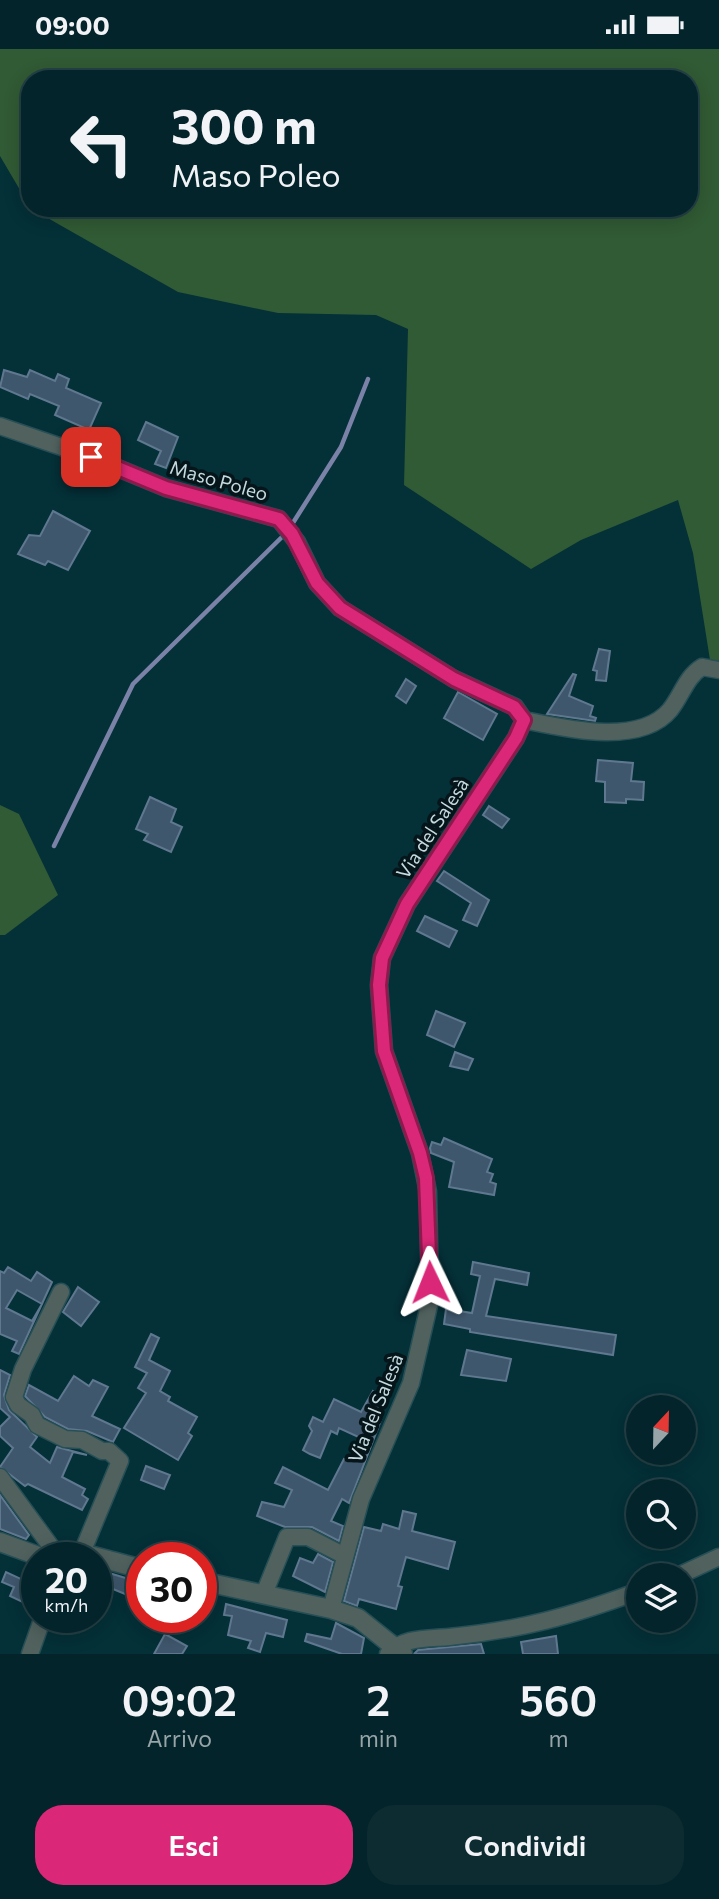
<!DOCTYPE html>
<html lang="it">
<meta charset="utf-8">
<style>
body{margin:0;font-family:Commissioner,sans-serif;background:#0d2c32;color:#f1f3f6;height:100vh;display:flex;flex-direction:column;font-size:26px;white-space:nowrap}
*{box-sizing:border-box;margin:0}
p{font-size:23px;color:#97a4a8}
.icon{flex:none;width:38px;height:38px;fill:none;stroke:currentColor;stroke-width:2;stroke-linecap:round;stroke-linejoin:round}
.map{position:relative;height:1605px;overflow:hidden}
.details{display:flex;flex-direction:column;background:#03242a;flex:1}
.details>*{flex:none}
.hud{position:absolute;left:21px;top:21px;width:677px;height:147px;border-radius:28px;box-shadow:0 4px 18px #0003,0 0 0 2px #244147;background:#03242a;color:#f1f3f6;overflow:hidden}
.needle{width:46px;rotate:22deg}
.controls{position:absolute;left:626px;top:1346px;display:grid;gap:14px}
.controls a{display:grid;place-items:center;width:70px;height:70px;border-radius:50%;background:#03242a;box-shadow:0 4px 18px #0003,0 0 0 2px #244147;font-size:35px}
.speed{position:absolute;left:21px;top:1493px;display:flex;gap:14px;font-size:35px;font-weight:700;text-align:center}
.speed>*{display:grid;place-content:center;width:91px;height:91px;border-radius:50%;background:#03242a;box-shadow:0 4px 18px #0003,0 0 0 2px #244147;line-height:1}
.speed small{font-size:18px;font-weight:400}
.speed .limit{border:10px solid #d22;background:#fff;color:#111}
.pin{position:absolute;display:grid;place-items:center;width:60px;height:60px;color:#fff;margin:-30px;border-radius:14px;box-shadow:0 4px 10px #0006}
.me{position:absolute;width:77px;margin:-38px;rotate:358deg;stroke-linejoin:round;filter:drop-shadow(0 0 5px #0008)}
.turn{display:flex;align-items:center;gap:24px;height:147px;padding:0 35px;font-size:32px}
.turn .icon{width:91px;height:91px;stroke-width:2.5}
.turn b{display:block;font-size:49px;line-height:60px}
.eta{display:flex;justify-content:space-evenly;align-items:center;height:119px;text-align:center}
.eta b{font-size:42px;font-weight:600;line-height:49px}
.action{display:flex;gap:14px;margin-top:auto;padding:14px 35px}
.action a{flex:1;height:80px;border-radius:28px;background:#db2777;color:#fff;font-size:28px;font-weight:600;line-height:80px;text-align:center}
.action a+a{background:#0d2c32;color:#f1f3f6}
.status{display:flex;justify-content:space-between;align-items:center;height:49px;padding:0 35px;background:#03242a;direction:ltr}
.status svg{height:19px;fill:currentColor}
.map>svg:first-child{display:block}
</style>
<div class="status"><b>09:00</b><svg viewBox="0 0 49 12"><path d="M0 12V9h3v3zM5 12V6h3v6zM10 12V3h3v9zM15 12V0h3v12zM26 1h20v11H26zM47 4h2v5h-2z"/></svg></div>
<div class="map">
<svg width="719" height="1605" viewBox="0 0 719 1605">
<rect width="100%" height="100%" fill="#043038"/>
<g fill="#315b34">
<path d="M0,0H719V619L710,611L693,504L678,451L581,491L531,520L404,436L408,280L376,266L278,264L178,243L30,159H690V30H30V158L0,107Z"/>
<path d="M0,756L19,765L58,846L5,886H0Z"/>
</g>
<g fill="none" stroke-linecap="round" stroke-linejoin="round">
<g stroke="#7b82a7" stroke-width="4.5">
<path d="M291,477L341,398L368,330"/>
<path d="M54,797L133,635L286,484"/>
</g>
</g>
<g fill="#3f576d" stroke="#5f788f" stroke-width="2" fill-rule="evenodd">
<path d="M4,321L27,328L30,321L55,332L58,325L69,330L66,339L101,354L89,381L55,366L59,357L30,345L28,350L0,338Z"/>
<path d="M146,373L178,388L166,419L155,415L161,402L138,391Z"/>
<path d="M53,462L90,482L68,521L48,512L45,516L18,505L29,486L40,487Z"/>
<path d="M599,600L610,602L606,632L596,631L597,622L593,621Z"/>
<path d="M573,625L576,626L569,647L593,657L590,667L596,669L595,672L547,665Z"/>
<path d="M406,630L416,637L406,654L396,647Z"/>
<path d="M458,643L497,665L483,691L444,669Z"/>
<path d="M598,711L633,714L631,732L644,733L643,751L626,750V754L605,753V733L596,732Z"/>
<path d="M150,748L176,760L171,773L182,778L171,803L144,791L148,785L136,780Z"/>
<path d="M489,757L509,770L502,779L483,766Z"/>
<path d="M444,822L489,851L477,877L463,871L471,854L437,832Z"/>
<path d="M425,867L457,882L449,898L417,882Z"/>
<path d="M436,962L465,974L454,998L427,986Z"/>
<path d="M455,1003L473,1010L468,1021L450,1017Z"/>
<path d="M444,1089L492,1110L487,1123L493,1125L490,1133L496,1135L494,1146L449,1138L454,1113L431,1104L430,1099L432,1093L441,1096Z"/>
<path d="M473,1213L529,1224L527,1236L495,1230L486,1267L616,1286L613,1306L470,1283V1280L444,1275L446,1260L472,1264L480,1227L471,1225Z"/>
<path d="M8,1218L31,1232L37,1223L52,1233L19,1305L12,1302L17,1292L0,1285V1222L4,1224ZM17,1241L42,1255L32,1272L6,1259Z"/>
<path d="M78,1238L99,1253L81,1277L63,1263Z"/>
<path d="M151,1285L159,1289L149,1311L170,1322L160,1342L170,1348L168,1352L197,1368L188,1384L192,1387L178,1411L124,1379L146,1344L138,1339L147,1324L135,1318Z"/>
<path d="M467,1301L511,1310L506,1332L461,1326Z"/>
<path d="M0,1321L10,1326L4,1346L9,1361L37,1388L30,1398L50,1414L57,1398L87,1406L73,1403L62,1428L85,1440L82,1446L88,1450L82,1461L28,1435L25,1437L0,1418L13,1399L0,1387V1378L10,1368L0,1359Z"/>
<path d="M74,1327L89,1337L93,1331L108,1338L92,1367L120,1380L113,1393L87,1382L68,1380L45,1368L25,1347L29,1336L58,1352Z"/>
<path d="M373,1342L384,1349L373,1368L381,1371L349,1454L342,1450L331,1472L343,1477L339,1492L312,1478H285L257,1467L262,1453L284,1458L292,1441L275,1434L283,1418L328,1441L344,1410L353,1412L363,1390L339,1379L337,1385L331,1382L320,1409L310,1405L303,1401L312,1382L309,1377L313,1368L323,1373L334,1350L361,1363Z"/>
<path d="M146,1417L170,1426L164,1440L141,1431Z"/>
<path d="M0,1446L29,1486L26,1490L0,1480Z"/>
<path d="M403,1462L416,1465L412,1482L455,1493L448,1520L406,1508L398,1537L402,1538L396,1560L359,1550L357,1557L344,1552L364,1478L381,1482L383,1475L399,1480Z"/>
<path d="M318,1505L333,1513L325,1543L293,1527L300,1509L313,1514Z"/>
<path d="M31,1517L37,1519V1539L29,1556L10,1547L14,1538L2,1533L6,1523L25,1532Z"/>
<path d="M96,1520L142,1534V1552L96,1533Z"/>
<path d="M226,1555L287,1571L283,1588L266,1584L260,1603L248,1599L251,1592L228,1586L232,1567L224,1566Z"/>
<path d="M53,1568H85L79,1583L52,1573Z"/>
<path d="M336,1574L364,1589L361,1605H342L305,1592L307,1585L331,1590Z"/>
<path d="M165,1585L187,1597L182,1605H154Z"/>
<path d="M556,1587L558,1605H523L521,1593Z"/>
<path d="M481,1595L484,1605H414L418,1601Z"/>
</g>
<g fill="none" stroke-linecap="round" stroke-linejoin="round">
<defs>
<g id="minor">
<path d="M0,377L91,408L166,439L279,470L297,493L317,534L340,559L454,630L515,658L524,671"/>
<path d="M524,671C563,679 639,698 670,661C682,646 686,628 702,618L719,621"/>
<path d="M61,1243L23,1320L14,1348L18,1356L32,1366L37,1376L65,1390L82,1391L102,1402H109L120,1412L81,1506"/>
<path d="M0,1428L52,1499L65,1508"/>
<path d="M680,1526L719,1508"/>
<path d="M264,1545L287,1488H308L345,1507"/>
<path d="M331,1560L361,1450L411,1334L430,1252L428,1143L420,1104L384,1002L379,936L382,909L407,855L516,689L524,671"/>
<path d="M30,1605L43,1568"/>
<path d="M388,1605C402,1588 428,1590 449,1588C521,1581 571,1567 639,1542"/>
</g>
<g id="tertiary">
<path d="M0,1493L41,1508"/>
<path d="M47,1508L93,1507L142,1520"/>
<path d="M201,1532L331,1560L358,1569L403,1605"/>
</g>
</defs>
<use href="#minor" stroke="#274f56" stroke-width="19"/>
<use href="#tertiary" stroke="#274f56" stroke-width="21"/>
<use href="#minor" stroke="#51625e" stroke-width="16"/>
<use href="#tertiary" stroke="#51625e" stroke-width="18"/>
</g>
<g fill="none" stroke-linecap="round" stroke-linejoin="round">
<defs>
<path id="route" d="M91,408L166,439L279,470L292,485L317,534L340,559L454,630L514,658L524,671L516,689L407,855L382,909L379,936L384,1002L420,1104L426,1129L430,1233"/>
</defs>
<use href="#route" stroke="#8e194d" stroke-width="18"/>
<use href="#route" stroke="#db2777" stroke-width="12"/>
</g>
<g text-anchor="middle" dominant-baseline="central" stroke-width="7" stroke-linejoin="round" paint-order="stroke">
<g font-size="19" fill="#c5dadf" stroke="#051519">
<text transform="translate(219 431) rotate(16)">Maso Poleo</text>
<text transform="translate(432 779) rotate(-57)">Via del Salesà</text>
<text transform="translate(375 1359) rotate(-68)">Via del Salesà</text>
</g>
</g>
</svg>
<div class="controls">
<a><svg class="needle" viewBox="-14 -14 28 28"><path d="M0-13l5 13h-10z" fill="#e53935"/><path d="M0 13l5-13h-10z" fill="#97a4a8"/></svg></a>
<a><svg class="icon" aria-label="search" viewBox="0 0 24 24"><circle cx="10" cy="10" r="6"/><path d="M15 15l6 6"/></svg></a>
<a><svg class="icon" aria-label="layers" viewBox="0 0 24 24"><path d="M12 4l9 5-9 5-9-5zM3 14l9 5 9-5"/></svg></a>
</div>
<div class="speed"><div>20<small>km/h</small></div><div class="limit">30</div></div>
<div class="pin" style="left:91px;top:408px;background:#d93025"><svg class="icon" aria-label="arrive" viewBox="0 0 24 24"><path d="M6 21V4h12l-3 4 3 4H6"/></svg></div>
<svg class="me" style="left:430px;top:1233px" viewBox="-20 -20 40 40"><path d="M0-17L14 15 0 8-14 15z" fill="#db2777" stroke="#fff" stroke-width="4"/></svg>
<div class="hud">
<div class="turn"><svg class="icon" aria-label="left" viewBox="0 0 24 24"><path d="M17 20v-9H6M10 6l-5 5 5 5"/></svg><div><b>300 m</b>Maso Poleo</div></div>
</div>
</div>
<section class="details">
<div class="eta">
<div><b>09:02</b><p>Arrivo</p></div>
<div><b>2</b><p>min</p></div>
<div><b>560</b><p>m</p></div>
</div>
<div class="action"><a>Esci</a><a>Condividi</a></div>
</section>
